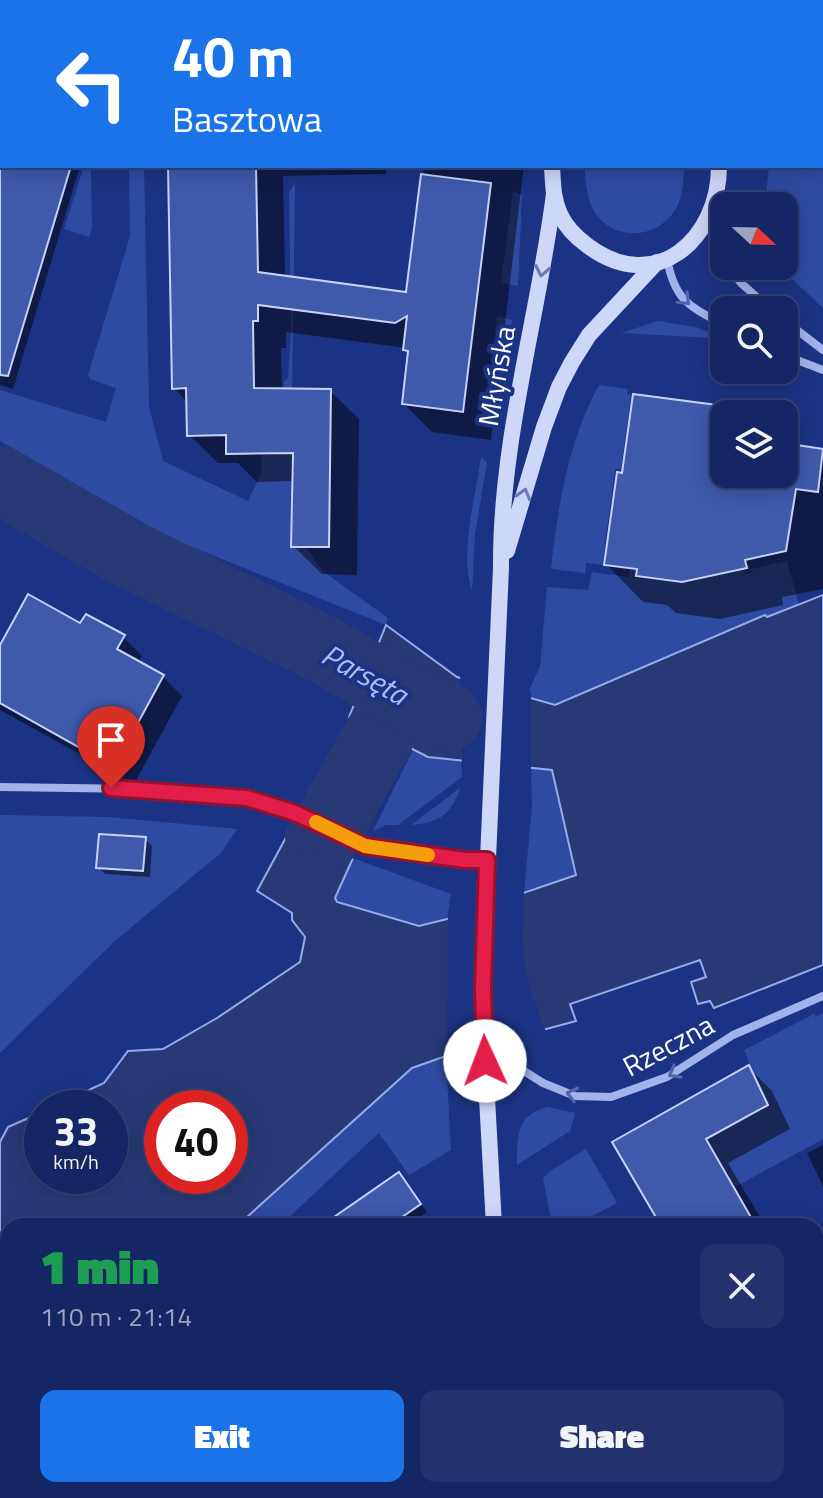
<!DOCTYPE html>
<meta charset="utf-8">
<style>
body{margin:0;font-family:"Titillium Web",sans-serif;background:#21326c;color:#f1f3f6;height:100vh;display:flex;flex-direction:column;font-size:30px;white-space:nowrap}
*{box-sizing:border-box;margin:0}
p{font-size:26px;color:#9da5be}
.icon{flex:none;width:44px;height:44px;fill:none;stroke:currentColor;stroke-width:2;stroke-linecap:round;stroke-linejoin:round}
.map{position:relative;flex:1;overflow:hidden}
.details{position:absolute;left:0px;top:1218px;width:824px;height:280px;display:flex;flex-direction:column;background:#142663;border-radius:24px 24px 0 0;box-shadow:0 4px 20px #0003,0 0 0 2px #334378}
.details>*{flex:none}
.top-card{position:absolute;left:0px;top:0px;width:824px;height:168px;box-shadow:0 4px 20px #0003,0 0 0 2px #334378;background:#1a73e8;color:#fff;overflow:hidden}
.needle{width:52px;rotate:112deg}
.controls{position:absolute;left:710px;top:192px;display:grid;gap:16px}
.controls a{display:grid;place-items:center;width:88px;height:88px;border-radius:16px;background:#142663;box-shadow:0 4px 20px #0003,0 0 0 2px #334378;font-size:40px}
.speed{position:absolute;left:24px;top:1090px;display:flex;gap:16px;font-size:40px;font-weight:700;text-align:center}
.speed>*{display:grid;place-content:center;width:104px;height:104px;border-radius:50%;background:#142663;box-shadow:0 4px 20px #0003,0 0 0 2px #334378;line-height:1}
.speed small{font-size:20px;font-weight:400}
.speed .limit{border:12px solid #d22;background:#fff;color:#111}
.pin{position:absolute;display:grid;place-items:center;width:68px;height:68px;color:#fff;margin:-82px -34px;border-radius:50% 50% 50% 0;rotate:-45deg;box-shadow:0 0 8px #0007}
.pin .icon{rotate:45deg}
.me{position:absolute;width:88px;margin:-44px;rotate:358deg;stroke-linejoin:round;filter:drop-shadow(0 0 6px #0008)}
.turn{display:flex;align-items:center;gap:28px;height:168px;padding:0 40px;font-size:36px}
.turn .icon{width:104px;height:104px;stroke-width:2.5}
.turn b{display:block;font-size:56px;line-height:68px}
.round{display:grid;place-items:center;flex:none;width:84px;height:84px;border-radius:16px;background:#21326c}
.overview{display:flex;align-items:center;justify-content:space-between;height:136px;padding:0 40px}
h1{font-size:48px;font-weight:800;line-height:60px;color:#1e9e55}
.cta{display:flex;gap:16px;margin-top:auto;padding:16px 40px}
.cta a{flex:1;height:92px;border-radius:16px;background:#1a73e8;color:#fff;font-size:32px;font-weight:800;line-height:92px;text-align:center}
.cta a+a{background:#21326c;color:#f1f3f6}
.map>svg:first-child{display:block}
</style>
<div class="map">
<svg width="823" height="1498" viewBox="0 0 823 1498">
<rect width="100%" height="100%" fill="#1b3384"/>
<g fill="#2e4ba2">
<path d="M750,0H823V308L778,266H784V206H765L769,166H822V2Z"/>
<path d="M84,166H91L92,228L89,237L64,229Z"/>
<path d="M129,166H144L149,407L163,461L248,501L261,474V420L285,419L284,382L288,378L291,329L289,192L295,183L290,546L305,547L324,572L388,618L386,625L172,539L0,441V390L106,422L116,388L90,379L88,375L130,236Z"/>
<path d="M584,166H684C684,184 682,206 668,219C646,241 607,237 593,209C586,196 586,180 584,166Z"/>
<path d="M513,191L522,195L518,286L501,283Z"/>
<path d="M497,316L512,320L496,408L487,409Z"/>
<path d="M658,321L696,327L716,335L714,338L621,333Z"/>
<path d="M599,385L628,389L627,394L631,395L621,469H615L602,565L586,563L585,573L551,569C558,506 568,441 599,385Z"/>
<path d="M481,457L487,462L475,534L472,591C459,554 476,495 481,457Z"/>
<path d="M787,561L799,605L766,617L765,615L555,705L531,698L530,688L540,667L547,587L588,590L592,572L629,577L630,569L636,570L635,577L681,583L744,570L745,574L752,573L751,569Z"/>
<path d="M413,750L428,757L461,759L462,777L398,825H386L373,831Z"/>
<path d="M531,766L552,770L555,776L576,875L524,893L532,807Z"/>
<path d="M460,788C450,816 440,822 411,825Z"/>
<path d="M0,815L109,817L237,829L221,853L116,940L0,1053Z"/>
<path d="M353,858L451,894L447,919L419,926L337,902L334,899Z"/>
<path d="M823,1013V1139L735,1187L708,1140L768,1106L744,1050L814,1014L816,1017Z"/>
<path d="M446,1057L451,1150L409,1175L379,1133L289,1217L296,1226H237L412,1068Z"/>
<path d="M548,1107L575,1113L570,1131L517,1165C517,1138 516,1114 548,1107Z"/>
<path d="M586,1149L617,1203L573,1226H552L543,1178L550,1171Z"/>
<path d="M8,1370V1414L0,1420V1376Z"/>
<path d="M189,1490H272L275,1498H189Z"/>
<path d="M661,1490H701L706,1498H649Z"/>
</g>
<path fill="#283a76" stroke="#94abed" stroke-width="2" fill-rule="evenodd" d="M823,595V965L714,1008L710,1001L698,1004L691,982L706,977L700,960L570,1004L576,1021L446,1056L412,1068L237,1226H8V1370L0,1376V1142L8,1127L42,1112V1176H110V1108H50L104,1083L128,1051L163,1049L217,1018L300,962L305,937L292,920V913L257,891L290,830L353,858L335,898L337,902L419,926L447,919L576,875L552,770L428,757L349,717L386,625L457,677L555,705L765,615L767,617ZM162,1108H230V1176H162Z"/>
<g fill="#1b3384">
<path d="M460,674L531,694V770L462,763Z"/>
<path d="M289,826L355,855L356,860L288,828Z"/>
<path d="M524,889L523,941L525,967L531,992L547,1035L447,1060L448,915Z"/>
</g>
<g fill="#0007">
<path d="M0,84L2,166H80L13,389L0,385Z"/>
<path d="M170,166H386V174L283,176L285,278L408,294L424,166H524L491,440L432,432L404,404L410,354L406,348L286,332V348H281L282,390L330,391L359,419L357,575L322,574L293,546L294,481L257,482L238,463H218L189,435L188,403L174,388Z"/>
<path d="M635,396L741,410L744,414H724V474H784V446L823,452V589L782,597L783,605L720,619L676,613L667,605L643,602L606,564L624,475Z"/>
<path d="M81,626L123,637L142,656L138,663L163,677L182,696L134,784L0,710V649Z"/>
<path d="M145,839L152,846L150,877L105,874L98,867Z"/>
<path d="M749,1068L772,1091L790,1129L728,1163L765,1226H665L614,1143Z"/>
<path d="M823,1145V1186L807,1153Z"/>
<path d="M399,1175L427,1212L406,1226H351Z"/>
<path d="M816,1313L823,1325V1488L816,1476Z"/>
<path d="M584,1490H682L671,1498H589Z"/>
</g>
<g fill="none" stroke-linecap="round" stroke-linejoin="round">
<g stroke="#283a76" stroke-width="40">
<path d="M305,836L367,726"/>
<path d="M334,850L394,740"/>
</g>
<path stroke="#283a76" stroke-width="68" d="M0,480L123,551L315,645L438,715L448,717"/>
</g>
<g fill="#3f59ab" stroke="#c6d2f8" stroke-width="2">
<path d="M0,166H71L8,376L0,375Z"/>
<path d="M168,166H256L258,272L406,292L421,174L491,183L463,412L402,404L408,351L403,350L407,316L395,323L258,305V321H253L254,388L331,389L329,547H291L293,453L226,454V435L187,436L186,388L172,389Z"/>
<path d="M633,394L724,406V474H784V443L823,449L818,492L796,489L786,551L745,560L747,568L682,582L636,576L637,569L604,565L617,472L622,473Z"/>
<path d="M28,594L80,623L86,614L125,635L117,649L164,675L114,767L0,703V645Z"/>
<path d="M99,834L146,837L143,871L96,868Z"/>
<path d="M749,1065L768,1105L706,1139L756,1226H661L612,1142Z"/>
<path d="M399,1172L421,1204L389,1226H321Z"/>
</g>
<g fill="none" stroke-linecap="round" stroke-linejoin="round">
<g stroke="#a1b3eb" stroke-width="8">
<path d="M707,224L724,258"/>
<path d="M667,259C675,301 689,306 724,325"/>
<path d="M728,266L741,283L771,310"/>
<path d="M784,320L823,350"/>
<path d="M784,355L823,370"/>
<path d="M0,787L139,789L247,798L295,813L365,846L465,860H487"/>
<path d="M486,1064L516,1066L543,1083L575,1096L611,1097L667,1077L733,1035L823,996"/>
<path d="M751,1490L756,1498"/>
</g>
<g stroke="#cdd7f8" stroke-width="16">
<path d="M694,0L695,2"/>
<path d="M615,2V0"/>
<path d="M552,166C553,183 553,199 560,214C566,228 577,238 588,246C655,296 719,240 719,166"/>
<path d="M507,551L544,427L559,387L572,362L589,335L657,262"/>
<path d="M494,1226L485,1061L483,970L501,568C500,441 538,319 554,194"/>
<path d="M530,1490L532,1498"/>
</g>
</g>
<defs><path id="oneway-chevron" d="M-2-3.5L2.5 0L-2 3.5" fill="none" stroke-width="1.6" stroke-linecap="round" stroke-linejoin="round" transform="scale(2)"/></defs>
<g stroke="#6b7db8">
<use href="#oneway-chevron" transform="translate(542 271) rotate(101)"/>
<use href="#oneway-chevron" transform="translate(524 494) rotate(-74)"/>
</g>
<g stroke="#5166ad">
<use href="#oneway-chevron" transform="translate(685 300) rotate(44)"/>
<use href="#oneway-chevron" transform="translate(674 1073) rotate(151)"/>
<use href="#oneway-chevron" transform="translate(572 1094) rotate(-165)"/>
</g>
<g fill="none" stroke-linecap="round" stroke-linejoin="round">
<defs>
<path id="route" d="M111,788L247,798L295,813L365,846L465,860H487L483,988L485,1061"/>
</defs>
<use href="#route" stroke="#92132f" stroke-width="20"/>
<use href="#route" stroke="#e11d48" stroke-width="14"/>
<path stroke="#f59e0b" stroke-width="14" d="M316,822L365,846L428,855"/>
</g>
<g text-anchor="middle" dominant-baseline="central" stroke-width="8" stroke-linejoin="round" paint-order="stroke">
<g font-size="28" fill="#fff" stroke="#1b3384">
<text transform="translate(496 376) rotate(-80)">Młyńska</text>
<text transform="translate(668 1045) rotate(-28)">Rzeczna</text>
</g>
<g font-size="30" font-style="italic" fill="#acbef2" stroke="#1b3384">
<text transform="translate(365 674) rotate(29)">Parsęta</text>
</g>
</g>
</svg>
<div class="controls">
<a><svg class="needle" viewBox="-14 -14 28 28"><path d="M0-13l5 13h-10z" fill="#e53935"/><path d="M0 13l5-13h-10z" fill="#9da5be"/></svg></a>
<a><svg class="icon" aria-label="search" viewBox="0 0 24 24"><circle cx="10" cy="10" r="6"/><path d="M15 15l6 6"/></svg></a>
<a><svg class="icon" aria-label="layers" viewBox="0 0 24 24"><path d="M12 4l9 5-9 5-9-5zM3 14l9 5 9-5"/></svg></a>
</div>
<div class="speed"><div>33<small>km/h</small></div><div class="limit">40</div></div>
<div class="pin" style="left:111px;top:788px;background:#d93025"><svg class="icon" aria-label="arrive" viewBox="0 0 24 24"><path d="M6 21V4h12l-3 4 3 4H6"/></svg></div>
<svg class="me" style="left:485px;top:1061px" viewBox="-20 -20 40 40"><circle r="19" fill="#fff"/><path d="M0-13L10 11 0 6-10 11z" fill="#e11d48"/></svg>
<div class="top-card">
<div class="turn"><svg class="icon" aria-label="left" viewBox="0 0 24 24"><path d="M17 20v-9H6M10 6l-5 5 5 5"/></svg><div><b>40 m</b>Basztowa</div></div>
</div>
<section class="details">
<div class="overview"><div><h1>1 min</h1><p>110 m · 21:14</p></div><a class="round"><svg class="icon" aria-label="close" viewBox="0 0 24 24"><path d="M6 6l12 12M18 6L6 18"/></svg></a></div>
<div class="cta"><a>Exit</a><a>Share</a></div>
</section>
</div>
